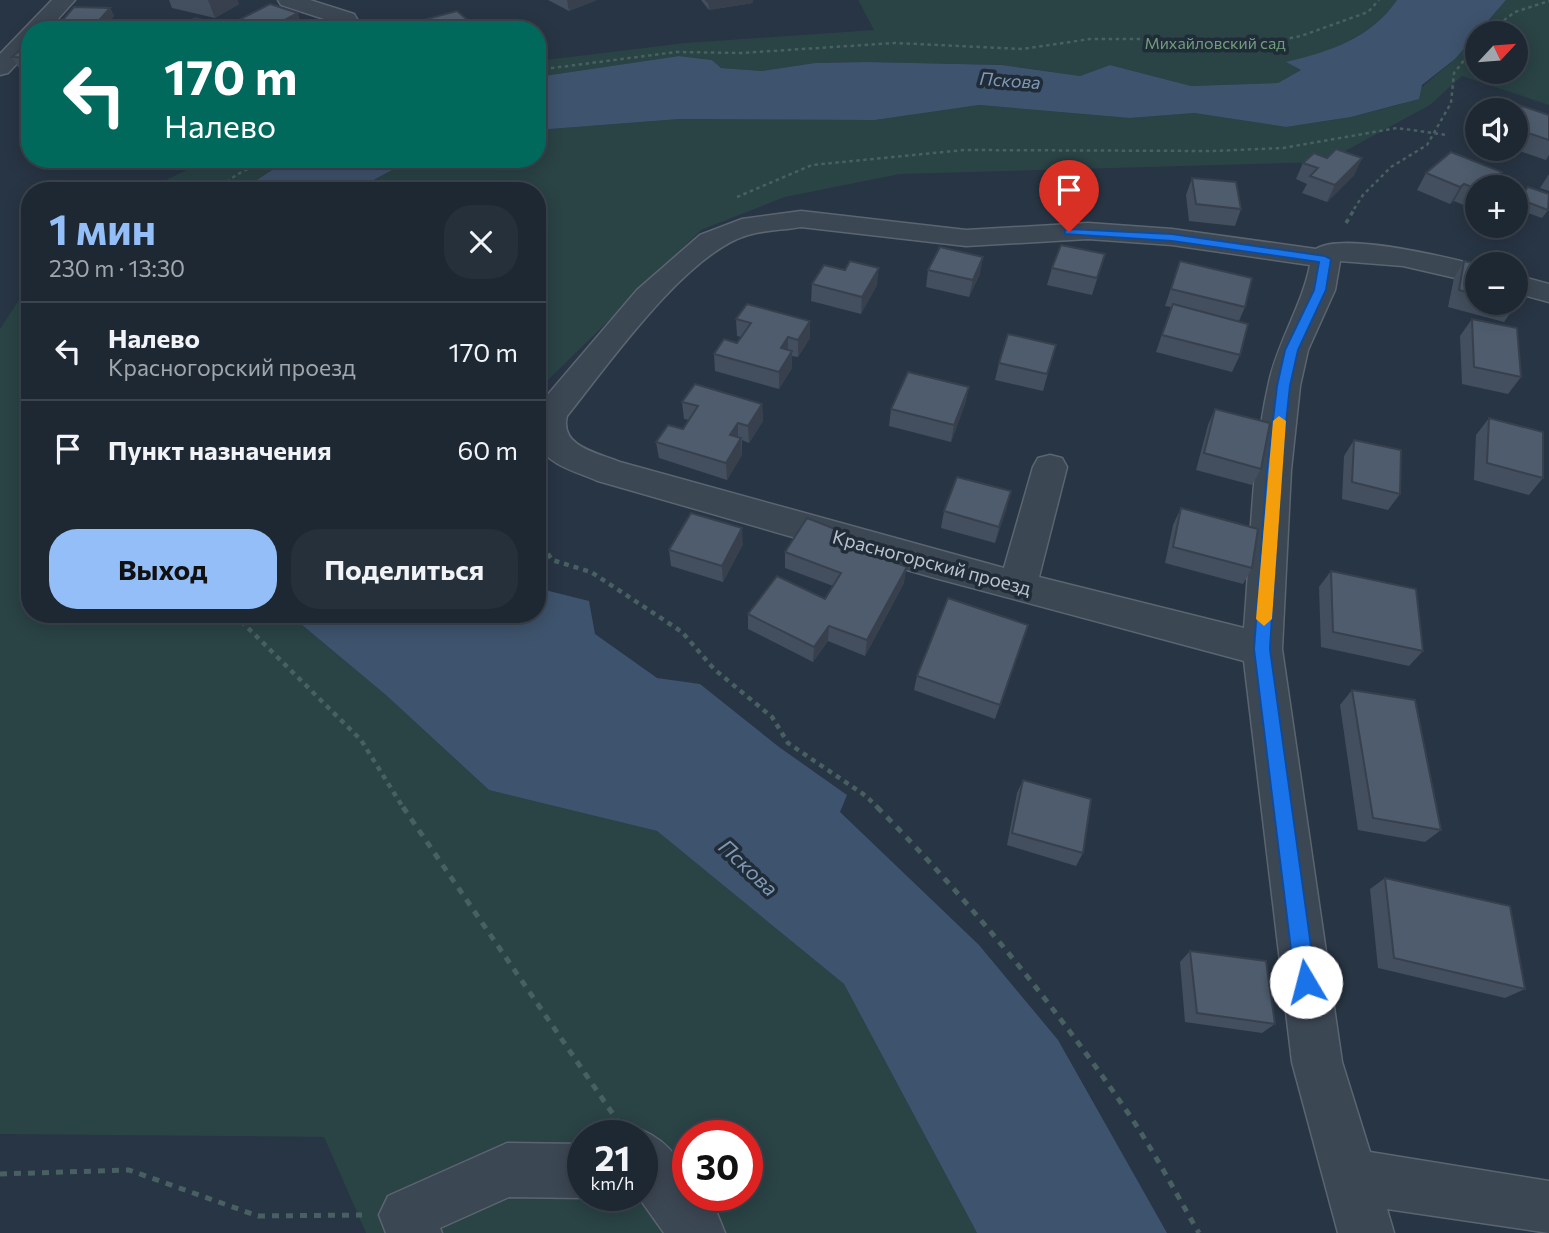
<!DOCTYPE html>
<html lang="ru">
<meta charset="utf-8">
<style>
body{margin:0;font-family:Commissioner,sans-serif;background:#26303b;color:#f1f3f6;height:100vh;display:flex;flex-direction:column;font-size:26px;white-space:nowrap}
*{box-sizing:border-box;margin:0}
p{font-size:23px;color:#a1a6ac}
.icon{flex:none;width:38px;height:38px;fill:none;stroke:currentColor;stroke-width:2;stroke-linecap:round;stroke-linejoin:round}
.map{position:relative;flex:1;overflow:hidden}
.side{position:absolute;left:21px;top:182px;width:525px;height:441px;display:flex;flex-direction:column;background:#1e2833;border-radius:28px;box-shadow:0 4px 18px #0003,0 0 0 2px #3c444e}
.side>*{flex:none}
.top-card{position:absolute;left:21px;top:21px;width:525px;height:147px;border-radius:28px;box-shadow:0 4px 18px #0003,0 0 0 2px #3c444e;background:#00695c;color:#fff;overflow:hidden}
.needle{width:46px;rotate:64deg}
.fabs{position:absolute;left:1465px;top:21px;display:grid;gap:14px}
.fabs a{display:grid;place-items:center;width:63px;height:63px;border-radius:50%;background:#1e2833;box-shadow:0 4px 18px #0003,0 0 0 2px #3c444e;font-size:35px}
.speed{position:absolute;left:567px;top:1120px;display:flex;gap:14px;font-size:35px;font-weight:700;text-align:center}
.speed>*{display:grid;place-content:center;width:91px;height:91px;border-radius:50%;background:#1e2833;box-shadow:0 4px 18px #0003,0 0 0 2px #3c444e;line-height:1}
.speed small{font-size:18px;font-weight:400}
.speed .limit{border:10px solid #d22;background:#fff;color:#111}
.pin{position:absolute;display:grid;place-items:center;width:60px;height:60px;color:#fff;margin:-72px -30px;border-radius:50% 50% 50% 0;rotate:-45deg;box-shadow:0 0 7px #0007}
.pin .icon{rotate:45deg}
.me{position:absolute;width:77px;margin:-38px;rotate:352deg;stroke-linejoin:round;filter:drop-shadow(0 0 5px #0008)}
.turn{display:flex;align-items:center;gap:24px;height:147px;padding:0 28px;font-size:32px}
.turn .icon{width:91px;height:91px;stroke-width:2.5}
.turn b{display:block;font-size:49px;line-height:60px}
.round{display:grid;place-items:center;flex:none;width:74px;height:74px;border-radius:28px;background:#26303b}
.summary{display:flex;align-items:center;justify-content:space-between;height:119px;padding:0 28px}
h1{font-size:42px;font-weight:700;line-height:52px;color:#94bef8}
.cta{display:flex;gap:14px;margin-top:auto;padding:14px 28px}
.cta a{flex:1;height:80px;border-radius:28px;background:#94bef8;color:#111;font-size:28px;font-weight:700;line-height:80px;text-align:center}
.cta a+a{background:#26303b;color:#f1f3f6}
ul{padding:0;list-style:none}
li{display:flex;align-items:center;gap:21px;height:98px;padding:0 28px;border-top:2px solid #3c444e}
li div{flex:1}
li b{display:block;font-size:26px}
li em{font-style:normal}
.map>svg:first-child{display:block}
</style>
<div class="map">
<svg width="1549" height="1233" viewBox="0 0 1549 1233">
<rect width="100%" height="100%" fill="#283544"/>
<g fill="#2a4345" fill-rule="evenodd">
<path d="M858,0H1397C1371,37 1330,52 1288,62L1301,70L1278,83L1191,86L1110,65L1080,76L1003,65L868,62L815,63L762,71L721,68L712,60L679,56L537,77V61L685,43L874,30Z"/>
<path d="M1506,0H1549V105L1462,76L1430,105L1325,162L900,174L785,197L701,230L537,391V191H354L413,159H537V130L680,119L875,120L979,105L1130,118L1194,113L1286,127L1351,117L1402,104L1455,59ZM1477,33H1516V72H1477Z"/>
<path d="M209,159H289L240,191H144Z"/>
<path d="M30,283V614H289L387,696L489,790L657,831L844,984L977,1233H366L324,1137L0,1134V329ZM583,1136H642V1195H583ZM688,1136H747V1195H688Z"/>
</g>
<g fill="#3e536d">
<path d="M1397,0H1506L1455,59L1422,85L1419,99L1351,117L1286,127L1194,113L1130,118L979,105L875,120L680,119L537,130V77L679,56L712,60L721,68L762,71L815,63L868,62L1002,65L1080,76L1110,65L1191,86L1278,83L1301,70L1286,62C1329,52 1371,38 1397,0Z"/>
<path d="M289,159H413L353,191H240Z"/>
<path d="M537,588L589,601L595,634L657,678L700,684L779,747L847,795L840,812L979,945L1058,1040L1167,1233H977L844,984L657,831L489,790L387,696L289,614H537Z"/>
</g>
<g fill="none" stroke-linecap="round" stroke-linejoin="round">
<defs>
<g id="minor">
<path d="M52,0H75L48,30H30V50L8,73L0,75V54Z"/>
<path d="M278,0H310L354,14L357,19L346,26L281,5Z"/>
<path d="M801,211L966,230L1088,223L1172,229L1316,249C1342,232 1445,257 1477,265V283L1403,266L1340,261L1335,290L1308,350L1300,386L1291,470L1282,649L1342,1062L1370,1152L1549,1181V1233L1387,1209L1394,1233H1338L1292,1062L1244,661L935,578L598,481C575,471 550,466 537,444L539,405L637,290L700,235L742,219ZM801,227L966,246L1088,239L1172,245L1310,265C1302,306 1278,341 1269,382C1251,461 1251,547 1244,628L1039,577L1067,467L1062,458L1050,455L1038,458L1033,467L1004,568L620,462C599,453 559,447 567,416C608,365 686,253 748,235C764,230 784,230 801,227Z"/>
<path d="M1516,275L1549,284V302L1516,293Z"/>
<path d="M642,1130C669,1142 688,1165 688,1195H703L717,1213L725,1233H664L637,1195H642V1136H629Z"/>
<path d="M507,1143L583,1144V1195H589L583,1198L509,1197L440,1228L442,1233H386L379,1215L388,1196Z"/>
</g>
</defs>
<use href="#minor" stroke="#5b6571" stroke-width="3"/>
<g stroke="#486061" stroke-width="2.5" stroke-dasharray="3.5 3.5" stroke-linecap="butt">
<path d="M1487,33L1515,12L1549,1"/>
<path d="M537,70L676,52L741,53L895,43L1022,49L1090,39H1162L1249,46L1301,36L1368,12L1379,0"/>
<path d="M216,191L236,175L267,159"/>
<path d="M737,197L812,165L964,150L1213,151L1283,148L1397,128L1447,135"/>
<path d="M1354,209L1363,195L1391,167L1427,145L1451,103L1454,73L1477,44"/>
</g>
<path stroke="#486061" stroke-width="3.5" stroke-dasharray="4.5 4.5" stroke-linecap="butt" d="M1346,223L1355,208"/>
<g stroke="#486061" stroke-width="4.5" stroke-dasharray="5 5" stroke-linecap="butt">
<path d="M537,537L552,560L591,572L682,632L714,669L772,717L788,743L866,796L879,809"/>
<path d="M234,614L361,740L404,809"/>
</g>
<g stroke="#486061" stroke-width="5" stroke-dasharray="7 7" stroke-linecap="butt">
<path d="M403,807L619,1123"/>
<path d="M877,807C969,900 1052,1002 1126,1110C1153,1149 1175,1192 1199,1233"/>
<path d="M0,1174L129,1170L258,1216L362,1215"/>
</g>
<use href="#minor" fill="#3c4754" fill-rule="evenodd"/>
</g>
<g fill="#434f5e">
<path d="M169,0H237L239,4L215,18L172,8Z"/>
<path d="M548,0H597L569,11Z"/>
<path d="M701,0H753V3L709,10Z"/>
<path d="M110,8L114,16L102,30H63L60,23Z"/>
<path d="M30,42V74L22,73L12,57Z"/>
<path d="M1516,110L1549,115V155L1546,160L1514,149H1516Z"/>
<path d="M1327,158H1362L1354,175L1327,202L1302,193L1307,184L1296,179L1303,163Z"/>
<path d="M1426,173L1477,187V202L1471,208L1454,201L1450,204L1417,190Z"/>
<path d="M1549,174V191L1540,188Z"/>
<path d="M1192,178L1241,209L1235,226L1189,221L1186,195Z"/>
<path d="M1528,187L1549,209L1542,218L1516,209V206Z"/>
<path d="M1105,254L1092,295L1047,285L1052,268Z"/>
<path d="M1180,261L1245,307L1239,321L1240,355L1232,372L1156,352L1171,307L1165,306Z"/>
<path d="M1464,261L1477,264V303H1516V305L1504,322L1448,307L1454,278Z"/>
<path d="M845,270L877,285L861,314L811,301L812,284Z"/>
<path d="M928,270L980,274L969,297L926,287Z"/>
<path d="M736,319L810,338L798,357L792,356V368L779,389L715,371L714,354L737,343L741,337L737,336Z"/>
<path d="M1472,319L1521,377L1508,394L1462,384L1460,336Z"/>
<path d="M1056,345L1043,391L995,380L999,363Z"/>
<path d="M969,387L965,404L951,442L889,426L891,409Z"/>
<path d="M682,402L762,404L763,421L749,443L742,440V455L727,480L659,458L656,442L683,429L689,420L684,419Z"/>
<path d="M1215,409L1261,469L1252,485L1196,470L1208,425Z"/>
<path d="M1489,418L1543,478L1529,495L1474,480L1476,435Z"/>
<path d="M1354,440L1400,494L1388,510L1342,499L1344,456Z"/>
<path d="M1007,507L995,543L941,528L944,511Z"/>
<path d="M1181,508L1252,568L1243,584L1165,563L1173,525Z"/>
<path d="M743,544L723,582L671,566L669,550Z"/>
<path d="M852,546L904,583L865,656L828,641L813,662L748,629V614L825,599L833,586L785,568V552Z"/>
<path d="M1331,571L1423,651L1409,666L1321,647L1319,587Z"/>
<path d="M1028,625L995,719L914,690L917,676Z"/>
<path d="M1352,690L1441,830L1425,842L1358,830L1340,705Z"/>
<path d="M1023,780L1083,853L1076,866L1007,845L1017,793Z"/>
<path d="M1385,878L1525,989L1505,998L1378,968L1370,889Z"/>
<path d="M1190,951L1275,1024L1262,1033L1185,1022L1180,962Z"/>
</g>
<g fill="#37404c">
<path d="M208,0H237L239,4L215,18Z"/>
<path d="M567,0H597L569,11Z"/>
<path d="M723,0H753V3L709,10L708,2Z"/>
<path d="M110,8L114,16L102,30H99L96,24Z"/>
<path d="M298,13L303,30H266Z"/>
<path d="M220,24L222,30H211Z"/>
<path d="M1362,158L1354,175L1327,202L1335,185Z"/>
<path d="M1502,172L1493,187H1485Z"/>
<path d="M1464,184L1454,201L1450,204L1460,187Z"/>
<path d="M983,257L980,274L969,297L973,280Z"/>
<path d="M879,268L877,285L861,314L862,297Z"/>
<path d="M810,321V338L798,357V340Z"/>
<path d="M788,337V354L781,348Z"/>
<path d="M792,351V368L779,389V372Z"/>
<path d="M969,387L965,404L951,442L954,425Z"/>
<path d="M762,404L763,421L749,443L748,426Z"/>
<path d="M738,423V439L730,435Z"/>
<path d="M741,438L742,455L727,480L726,463Z"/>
<path d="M1011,491L1007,507L995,543L999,527Z"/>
<path d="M742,528L743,544L723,582L722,566Z"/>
<path d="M853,536L852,552L848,545Z"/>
<path d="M907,567L904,583L865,656L867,640Z"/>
<path d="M829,626L828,641L813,662L814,647Z"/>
</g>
<g fill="#4e5c6d" stroke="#37404c" stroke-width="2">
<path d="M706,0H723L708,2Z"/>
<path d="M270,4L298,13L266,30H219Z"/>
<path d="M74,7L110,8L96,24L60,23Z"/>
<path d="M457,11L478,29L403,30L400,26Z"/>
<path d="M195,18L220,24L211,30H175Z"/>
<path d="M30,42V58L12,57Z"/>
<path d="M1501,99L1549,115V140L1516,129V110H1492Z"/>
<path d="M1336,149L1362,158L1335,185L1310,176L1318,168L1303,163L1314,153L1327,158Z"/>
<path d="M1451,152L1502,172L1485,187H1477V189L1464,184L1460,187L1426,173Z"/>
<path d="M1192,178L1236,182L1241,209L1196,204Z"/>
<path d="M1528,187L1549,194L1548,210L1519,199Z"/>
<path d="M1061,245L1105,254L1097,278L1052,268Z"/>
<path d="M940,247L983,257L973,280L928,270Z"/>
<path d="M850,261L879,268L862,297L812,284L824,265L845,270Z"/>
<path d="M1180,261L1252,278L1245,307L1171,289Z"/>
<path d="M1464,261L1478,264L1477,295L1459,290Z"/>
<path d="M1516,274L1519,275L1516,305L1506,303H1516Z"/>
<path d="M747,304L810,321L798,340L788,337L781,348L792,351L779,372L714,354L724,339L737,343L751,323L736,319Z"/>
<path d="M1173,304L1248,324L1240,355L1162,335Z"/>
<path d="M1472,319L1517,328L1521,377L1474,367Z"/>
<path d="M1008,334L1056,345L1047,374L999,363Z"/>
<path d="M908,372L969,387L954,425L891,409Z"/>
<path d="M695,384L762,404L748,426L738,423L730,435L741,438L726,463L656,442L668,425L683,429L698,406L682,402Z"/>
<path d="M1215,409L1270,423L1261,469L1204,453Z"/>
<path d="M1489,418L1543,432V478L1487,463Z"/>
<path d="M1354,440L1401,450L1400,494L1352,482Z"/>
<path d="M957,477L1011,491L999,527L944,511Z"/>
<path d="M1181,508L1258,529L1252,568L1173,547Z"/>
<path d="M691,513L742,528L722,566L669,550Z"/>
<path d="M807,518L853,536L848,545L907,567L867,640L829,626L814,647L748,614L777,576L825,599L841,573L785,552Z"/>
<path d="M1331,571L1416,589L1423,651L1333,632Z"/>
<path d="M948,598L1028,625L1000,705L917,676Z"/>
<path d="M1352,690L1415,700L1441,830L1373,818Z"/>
<path d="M1023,780L1091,799L1083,853L1012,833Z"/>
<path d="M1385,878L1510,906L1525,989L1394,958Z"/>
<path d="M1190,951L1266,961L1275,1024L1197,1013Z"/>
</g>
<path fill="#1a73e8" stroke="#114b97" stroke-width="2" d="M1069,229L1172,234L1325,256L1331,259L1326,290L1298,350L1290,386L1281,470L1270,649L1316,982L1313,989L1306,992L1298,989L1295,982L1254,649L1267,470L1277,386L1285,350L1314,290L1319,262L1172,241L1065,234V230Z"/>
<path fill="#f59e0b" d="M1279,416L1286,421L1272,619L1264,626L1256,619L1273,421Z"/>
<g text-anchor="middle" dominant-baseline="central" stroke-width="7" stroke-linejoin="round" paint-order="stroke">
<g font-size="16" fill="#719e7a" stroke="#212c39">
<text x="1215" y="42">Михайловский сад</text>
</g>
<g font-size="18" font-style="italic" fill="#8198b4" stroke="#212c39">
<text transform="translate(1010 80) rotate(4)">Пскова</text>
</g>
<g font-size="19" fill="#bac2cd" stroke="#212c39">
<text transform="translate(932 562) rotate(15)">Красногорский проезд</text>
</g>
<g font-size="21" font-style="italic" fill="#8198b4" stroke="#212c39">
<text transform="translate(749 867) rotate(43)">Пскова</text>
</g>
</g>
</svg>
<div class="fabs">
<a><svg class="needle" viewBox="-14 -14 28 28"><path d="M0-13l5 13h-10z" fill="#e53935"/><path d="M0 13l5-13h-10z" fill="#a1a6ac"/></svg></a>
<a><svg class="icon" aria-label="sound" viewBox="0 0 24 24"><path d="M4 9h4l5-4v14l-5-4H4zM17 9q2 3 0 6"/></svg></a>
<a>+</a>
<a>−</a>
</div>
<div class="speed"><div>21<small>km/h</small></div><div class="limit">30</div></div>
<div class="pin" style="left:1069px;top:232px;background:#d93025"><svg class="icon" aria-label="arrive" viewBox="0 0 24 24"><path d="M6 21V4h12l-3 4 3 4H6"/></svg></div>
<svg class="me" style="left:1306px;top:982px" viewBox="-20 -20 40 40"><circle r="19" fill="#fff"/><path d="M0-13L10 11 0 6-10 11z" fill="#1a73e8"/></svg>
<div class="top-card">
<div class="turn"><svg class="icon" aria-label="left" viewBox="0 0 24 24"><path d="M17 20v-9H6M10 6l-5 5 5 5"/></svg><div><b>170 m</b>Налево</div></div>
</div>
<section class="side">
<div class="summary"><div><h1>1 мин</h1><p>230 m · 13:30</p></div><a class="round"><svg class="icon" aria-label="close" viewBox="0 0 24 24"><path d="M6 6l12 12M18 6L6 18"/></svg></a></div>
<ul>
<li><svg class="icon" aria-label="left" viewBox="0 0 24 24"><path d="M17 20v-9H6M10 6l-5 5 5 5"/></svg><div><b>Налево</b><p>Красногорский проезд</p></div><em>170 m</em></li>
<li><svg class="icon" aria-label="arrive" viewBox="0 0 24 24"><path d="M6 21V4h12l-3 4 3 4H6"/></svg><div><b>Пункт назначения</b></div><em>60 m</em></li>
</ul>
<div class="cta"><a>Выход</a><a>Поделиться</a></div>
</section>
</div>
